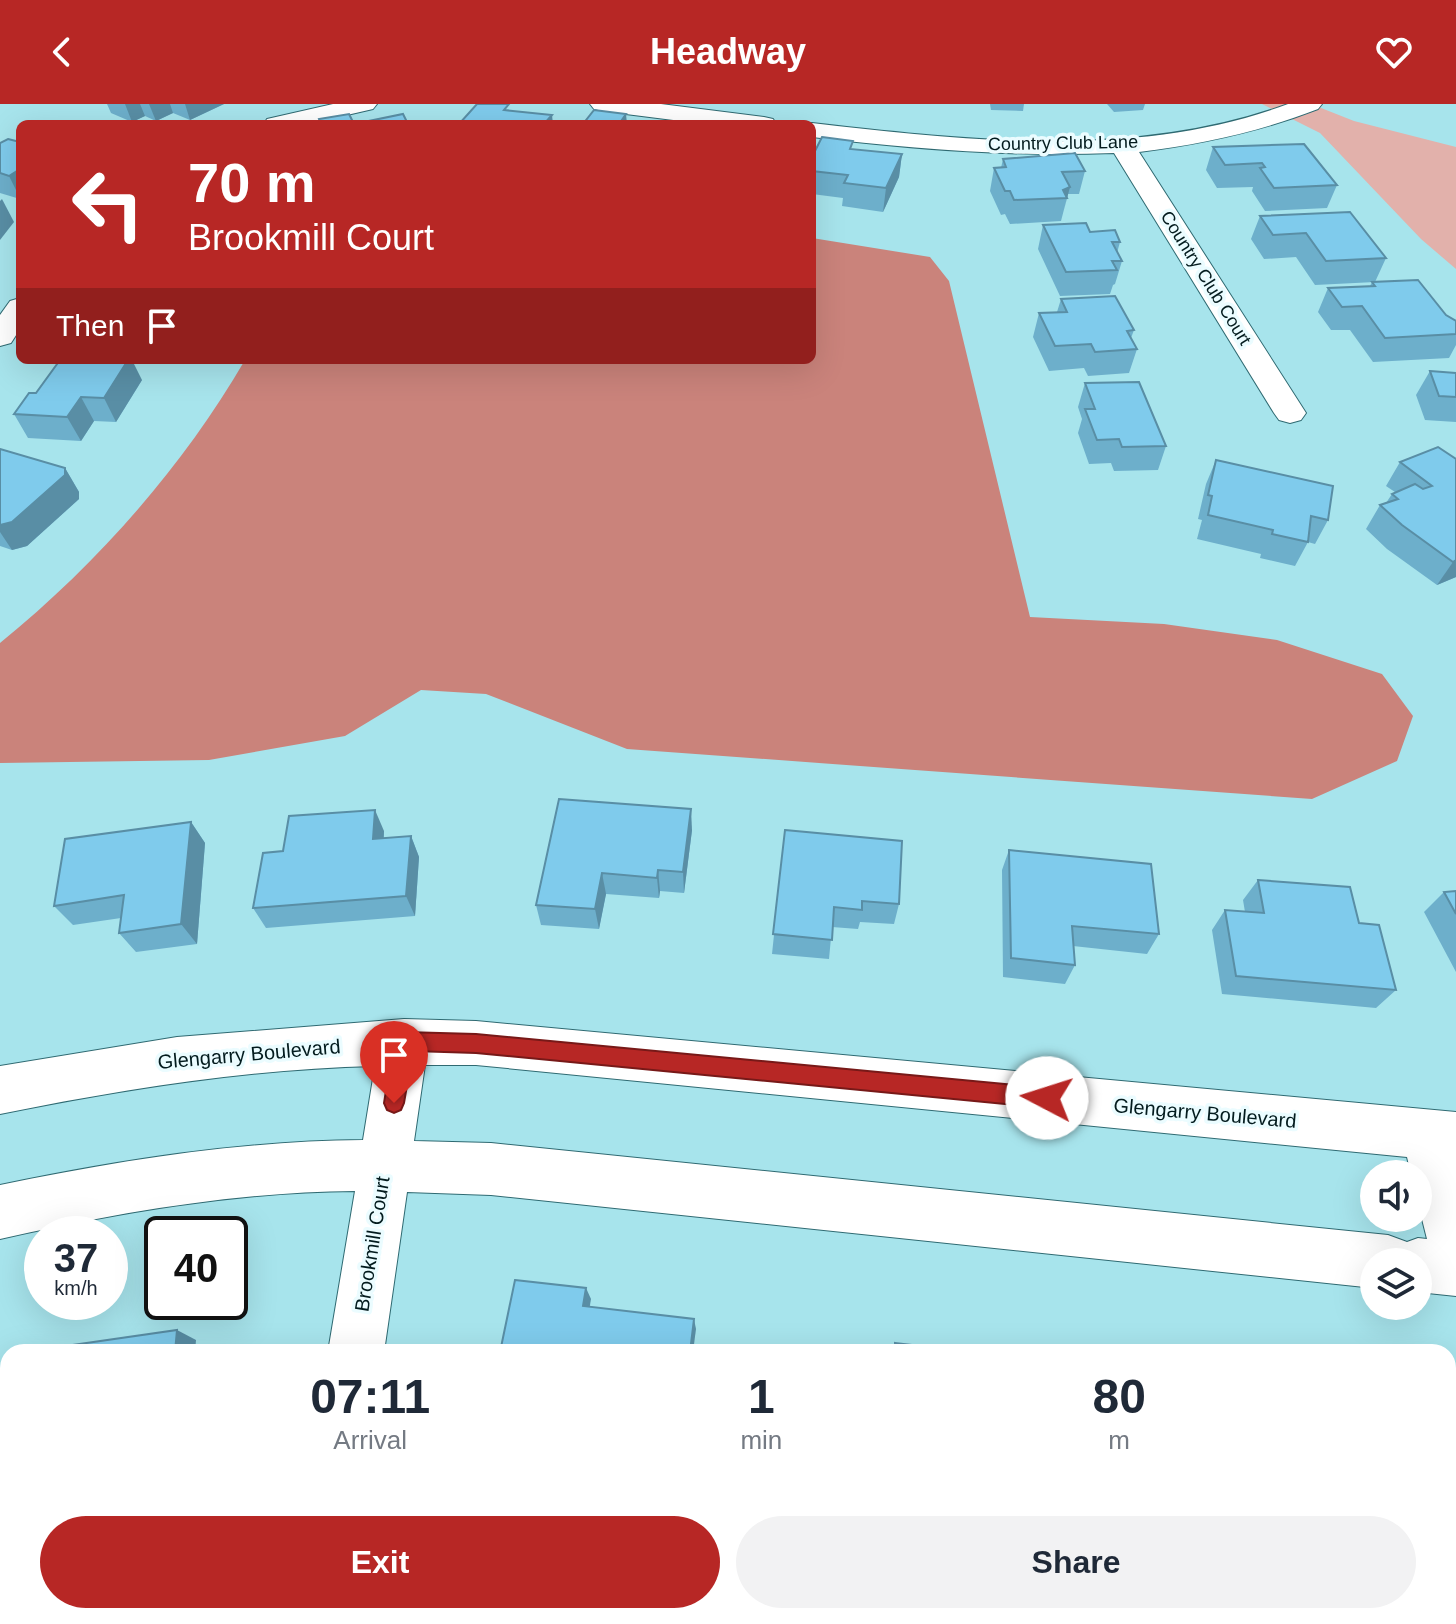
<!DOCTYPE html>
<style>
body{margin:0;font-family:Arial,sans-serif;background:#f2f2f3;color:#1f2937;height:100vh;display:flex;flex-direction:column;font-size:30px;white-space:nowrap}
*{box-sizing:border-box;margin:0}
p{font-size:26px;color:#747a83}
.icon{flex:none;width:44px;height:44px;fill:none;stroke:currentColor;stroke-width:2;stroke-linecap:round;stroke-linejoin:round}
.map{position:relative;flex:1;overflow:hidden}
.drawer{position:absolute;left:0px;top:1240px;width:1456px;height:280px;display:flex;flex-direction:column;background:#fff;border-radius:24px 24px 0 0;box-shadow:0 8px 32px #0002}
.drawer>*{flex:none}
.banner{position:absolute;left:16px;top:16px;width:800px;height:244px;border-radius:12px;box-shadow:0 8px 32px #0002;background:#b72725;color:#fff;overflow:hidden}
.tools{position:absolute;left:1360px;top:1056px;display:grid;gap:16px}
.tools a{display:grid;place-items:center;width:72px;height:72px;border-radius:50%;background:#fff;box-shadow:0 8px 32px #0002;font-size:40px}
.speed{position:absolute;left:24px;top:1112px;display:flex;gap:16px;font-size:40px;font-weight:700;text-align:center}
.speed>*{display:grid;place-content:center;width:104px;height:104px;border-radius:50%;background:#fff;box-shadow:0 8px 32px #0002;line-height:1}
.speed small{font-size:20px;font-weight:400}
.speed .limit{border:4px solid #111;border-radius:12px;background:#fff;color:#111}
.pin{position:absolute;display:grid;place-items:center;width:68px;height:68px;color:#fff;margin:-82px -34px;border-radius:50% 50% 50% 0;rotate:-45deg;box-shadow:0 0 8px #0007}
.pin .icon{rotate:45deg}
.me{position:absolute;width:88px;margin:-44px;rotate:275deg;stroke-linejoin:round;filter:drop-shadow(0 0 6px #0008)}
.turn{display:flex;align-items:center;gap:28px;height:168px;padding:0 40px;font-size:36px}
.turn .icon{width:104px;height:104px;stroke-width:2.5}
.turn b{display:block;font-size:56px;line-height:68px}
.then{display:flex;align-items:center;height:76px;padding:0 40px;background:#0003;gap:16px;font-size:30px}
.eta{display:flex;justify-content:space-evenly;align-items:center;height:136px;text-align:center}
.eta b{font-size:48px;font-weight:800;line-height:56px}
.cta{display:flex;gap:16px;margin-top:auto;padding:16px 40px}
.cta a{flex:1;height:92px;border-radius:48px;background:#b72725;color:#fff;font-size:32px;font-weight:800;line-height:92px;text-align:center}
.cta a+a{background:#f2f2f3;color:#1f2937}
header{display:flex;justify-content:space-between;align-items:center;height:104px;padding:0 40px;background:#b72725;color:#fff;font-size:36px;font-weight:800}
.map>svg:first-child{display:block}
</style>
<header><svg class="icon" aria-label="back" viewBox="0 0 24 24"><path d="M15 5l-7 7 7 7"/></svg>Headway<svg class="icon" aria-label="heart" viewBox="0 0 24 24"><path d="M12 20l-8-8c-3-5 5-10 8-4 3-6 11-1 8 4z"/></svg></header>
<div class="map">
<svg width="1456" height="1520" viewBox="0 0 1456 1520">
<rect width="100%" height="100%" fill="#a7e4ec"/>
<path fill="#e2b1ab" d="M1262,0H1311L1354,17L1456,43V165L1421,135L1320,29Z"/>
<path fill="#ca837b" d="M812,134L930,153L949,177L1030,513L1164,520L1277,536L1382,570L1413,612L1397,657L1312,695L627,645L486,590L421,586L345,632L209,656L0,659V539C97,460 182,364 245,256H812Z"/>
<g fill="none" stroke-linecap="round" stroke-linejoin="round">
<defs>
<g id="minor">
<path d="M333,0H377L373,5L308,20H264L267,15Z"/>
<path d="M590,0H661L764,13L773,15L776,20H705L602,7L594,5Z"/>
<path d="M1288,0H1322L1318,5C1259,28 1202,40 1139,48L1306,309L1301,316L1290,319L1279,316L1274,309L1114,49C1013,53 913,45 812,33V20H806L812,19C969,37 1137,56 1288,0Z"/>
<path d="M20,194V225L11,239L0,242V211L10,197Z"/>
<path d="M404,915L476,917L1456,1008V1192L1418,1188V1158H1374V1184L491,1091L407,1088L384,1248H328L355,1087C235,1088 116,1109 0,1135V1081C120,1056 241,1037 363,1036L375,962C249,965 124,985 0,1010V962L177,933ZM425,961H476L1407,1053L1411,1070H1418V1099L1427,1135L1418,1134L1407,1138L1388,1131L491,1039L414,1037Z"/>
<path d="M284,1512H348L347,1520H283Z"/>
</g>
</defs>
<use href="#minor" stroke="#2f6a72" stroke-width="2"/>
<use href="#minor" fill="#fff" fill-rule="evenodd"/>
</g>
<g fill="#6dafcb">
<path d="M107,0H224L190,16L173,9L156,17L145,12L132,18L111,9Z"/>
<path d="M990,0H1024L1023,7L991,6Z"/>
<path d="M1107,0H1145L1143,6L1114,8Z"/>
<path d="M20,38V95L0,89V39Z"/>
<path d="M1213,43L1337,81L1327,104L1265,107L1252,87L1253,83L1217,84L1206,66Z"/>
<path d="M852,45L902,50L899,73L883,108L842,102L843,94L812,90V53Z"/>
<path d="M1003,55L1085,67L1079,90H1068L1061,117L1010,120L1005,110L1001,111L990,87L994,64H1001Z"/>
<path d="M1260,112L1386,154L1375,178L1315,181L1296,153L1264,155L1251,135Z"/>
<path d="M1043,121L1090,128L1120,138L1117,149L1122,157L1115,180L1113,181L1110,190L1060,192L1038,145Z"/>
<path d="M1372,178L1446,211L1456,217V241L1449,254L1373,258L1350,226H1331L1318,208L1328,184L1370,182Z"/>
<path d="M1061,195L1134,226L1131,234L1137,245L1129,269L1088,272L1084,264L1049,267L1033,233L1039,209L1057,208Z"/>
<path d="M1430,267L1456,269V318L1425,316L1416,291Z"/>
<path d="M142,276L116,318L94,317L81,337L28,334L14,310L36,289Z"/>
<path d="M1085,279L1166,342L1158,366L1114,367L1111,359L1089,360L1078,329L1082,315L1078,303Z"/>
<path d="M1438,343L1456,473L1437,481L1387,445L1366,425L1380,401L1386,399L1392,390L1395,388L1386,382L1400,358Z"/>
<path d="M0,345L65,364L79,388V395L27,442L12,446L0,442Z"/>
<path d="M1216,356L1328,416L1315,440L1308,438L1295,462L1260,454L1261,450L1197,435L1202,416L1198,415L1206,380Z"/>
<path d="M191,718L205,739L197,840L136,848L119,829L121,814L73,821L54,802Z"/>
<path d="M692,726L684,789L660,787L659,794L606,790L599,825L541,821L536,801Z"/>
<path d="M785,726L899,800L894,820L860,818L858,825L832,823L829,855L772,850Z"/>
<path d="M384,727V734L411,732L419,753L415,812L266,824L253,804L283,747Z"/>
<path d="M1009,746L1159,830L1147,850L1073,842L1075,861L1065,880L1003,873L1002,766Z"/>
<path d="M1258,776L1359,819L1396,886L1376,904L1222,890L1212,826L1225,806L1245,808L1243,796Z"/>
<path d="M1456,787V868L1424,808L1444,788Z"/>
<path d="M8,1268V1428L5,1429L0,1428V1308Z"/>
</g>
<g fill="#598ea5">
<path d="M125,0H140L145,12L132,18Z"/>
<path d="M149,0H170L173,9L156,17Z"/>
<path d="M185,0H224L190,16Z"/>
<path d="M626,10L627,20H619Z"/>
<path d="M552,11L553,20H544Z"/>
<path d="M902,50L899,73L883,108L886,84Z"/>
<path d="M20,65V94L9,72Z"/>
<path d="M1070,83L1064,106L1067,94L1063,86Z"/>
<path d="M2,95L14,118L0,136V97Z"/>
<path d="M128,256H132L142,276L116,318L104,294Z"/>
<path d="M81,293L94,317L81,337L67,313Z"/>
<path d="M65,364L79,388V395L27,442L12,446L0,428V421Z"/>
<path d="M1456,456V473L1437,481L1453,458Z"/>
<path d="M691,705L692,726L684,789L683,768Z"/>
<path d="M375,706L384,727L382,756L373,735Z"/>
<path d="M191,718L205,739L197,840L181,820Z"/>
<path d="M411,732L419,753L415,812L406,792Z"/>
<path d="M658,766L660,787L659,794L657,774Z"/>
<path d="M602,769L606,790L599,825L595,805Z"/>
<path d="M586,1184L591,1195L588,1213L583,1202Z"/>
<path d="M694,1215L696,1225L693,1248H690Z"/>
<path d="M177,1226L196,1236L195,1248H175Z"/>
</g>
<g fill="#7fcbec" stroke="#598ea5" stroke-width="2">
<path d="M477,0H509L504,6L552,11L544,20H459Z"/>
<path d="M594,6L626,10L619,20H583Z"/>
<path d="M349,10L354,20L403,10L408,20H321L319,15Z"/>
<path d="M822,33L853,37L850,45L902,50L886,84L844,79L848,71L812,67V53Z"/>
<path d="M8,35L20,38V65L9,72L0,69V39Z"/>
<path d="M1304,40L1337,81L1274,84L1260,64L1265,63L1262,59L1225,61L1213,43Z"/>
<path d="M1075,49L1085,67L1062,68L1070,83L1063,86L1067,94L1014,96L1010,87H1005L994,64L1006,63L1003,55Z"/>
<path d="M1350,108L1386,154L1326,157L1306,129L1273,131L1260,112Z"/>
<path d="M1086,119L1090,128L1115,126L1120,138H1112L1122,157H1112L1117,166L1066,168L1043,121Z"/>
<path d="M1418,176L1446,211L1456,217V230L1385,234L1362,202L1342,203L1328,184L1375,182L1372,178Z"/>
<path d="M1115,192L1134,226L1127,227L1137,245L1095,248L1091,240L1055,242L1039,209L1067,208L1061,195Z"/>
<path d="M60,256H128L104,294L81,293L67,313L14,310L29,289H36Z"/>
<path d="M1430,267L1456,269V293L1439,292Z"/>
<path d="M1139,278L1166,342L1122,343L1119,335L1097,336L1085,305H1095L1085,279Z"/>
<path d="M1438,343L1456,355V456L1453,458L1402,421L1380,401L1398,395L1392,390L1415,380L1423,385L1432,382L1400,358Z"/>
<path d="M0,345L65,364V371L12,418L0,421Z"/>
<path d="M1216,356L1333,382L1328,416L1311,412L1308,438L1272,430L1273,426L1208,411L1212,392L1208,391Z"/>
<path d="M559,695L691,705L683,768L658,766L657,774L602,769L595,805L536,801Z"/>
<path d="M375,706L373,735L411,732L406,792L253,804L263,749L283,747L289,712Z"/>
<path d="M191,718L181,820L119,829L124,791L54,802L65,735Z"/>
<path d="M785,726L902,737L899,800L862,797V806L834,803L832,836L773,830Z"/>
<path d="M1009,746L1151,760L1159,830L1072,822L1075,861L1011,854Z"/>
<path d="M1258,776L1350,783L1359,819L1379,821L1396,886L1236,872L1225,806L1264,809Z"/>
<path d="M1456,787V810L1444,788Z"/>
<path d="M515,1176L586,1184L583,1202L694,1215L690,1248H500Z"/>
<path d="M177,1226L175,1248H24Z"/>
<path d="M895,1239L971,1248H895Z"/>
<path d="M8,1268V1421L0,1422V1308Z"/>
</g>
<path fill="#b72725" stroke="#771918" stroke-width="2" d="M404,928L476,930L1047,984L1054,987L1057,994L1054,1001L1047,1004L476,949L413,947L404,999L401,1006L394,1009L387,1006L384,999L394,937L397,931Z"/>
<g text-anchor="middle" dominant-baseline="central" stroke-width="7" stroke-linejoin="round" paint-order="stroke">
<g font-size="18" fill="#031b1e" stroke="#ebfcff">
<text transform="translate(1063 39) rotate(-1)">Country Club Lane</text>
<text transform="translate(1206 174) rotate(58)">Country Club Court</text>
</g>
<g font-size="20" fill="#031b1e" stroke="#ebfcff">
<text transform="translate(249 950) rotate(-5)">Glengarry Boulevard</text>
<text transform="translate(1205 1009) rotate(5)">Glengarry Boulevard</text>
<text transform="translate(372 1140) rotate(-81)">Brookmill Court</text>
</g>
</g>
</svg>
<div class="tools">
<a><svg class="icon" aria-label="sound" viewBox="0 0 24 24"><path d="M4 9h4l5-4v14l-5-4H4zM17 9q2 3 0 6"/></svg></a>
<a><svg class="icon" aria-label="layers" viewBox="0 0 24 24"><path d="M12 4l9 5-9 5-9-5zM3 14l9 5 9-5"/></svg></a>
</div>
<div class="speed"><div>37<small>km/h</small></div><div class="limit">40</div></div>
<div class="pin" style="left:394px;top:999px;background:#d93025"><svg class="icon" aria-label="arrive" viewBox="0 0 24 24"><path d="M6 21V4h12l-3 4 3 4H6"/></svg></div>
<svg class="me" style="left:1047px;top:994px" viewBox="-20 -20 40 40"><circle r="19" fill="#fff"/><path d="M0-13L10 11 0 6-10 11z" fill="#b72725"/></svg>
<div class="banner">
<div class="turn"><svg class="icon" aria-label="left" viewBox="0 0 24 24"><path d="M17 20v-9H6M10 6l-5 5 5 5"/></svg><div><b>70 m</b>Brookmill Court</div></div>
<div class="then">Then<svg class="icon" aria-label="arrive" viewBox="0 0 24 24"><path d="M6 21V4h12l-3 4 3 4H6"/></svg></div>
</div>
<section class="drawer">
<div class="eta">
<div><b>07:11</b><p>Arrival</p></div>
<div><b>1</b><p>min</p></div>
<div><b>80</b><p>m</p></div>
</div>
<div class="cta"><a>Exit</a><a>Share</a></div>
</section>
</div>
